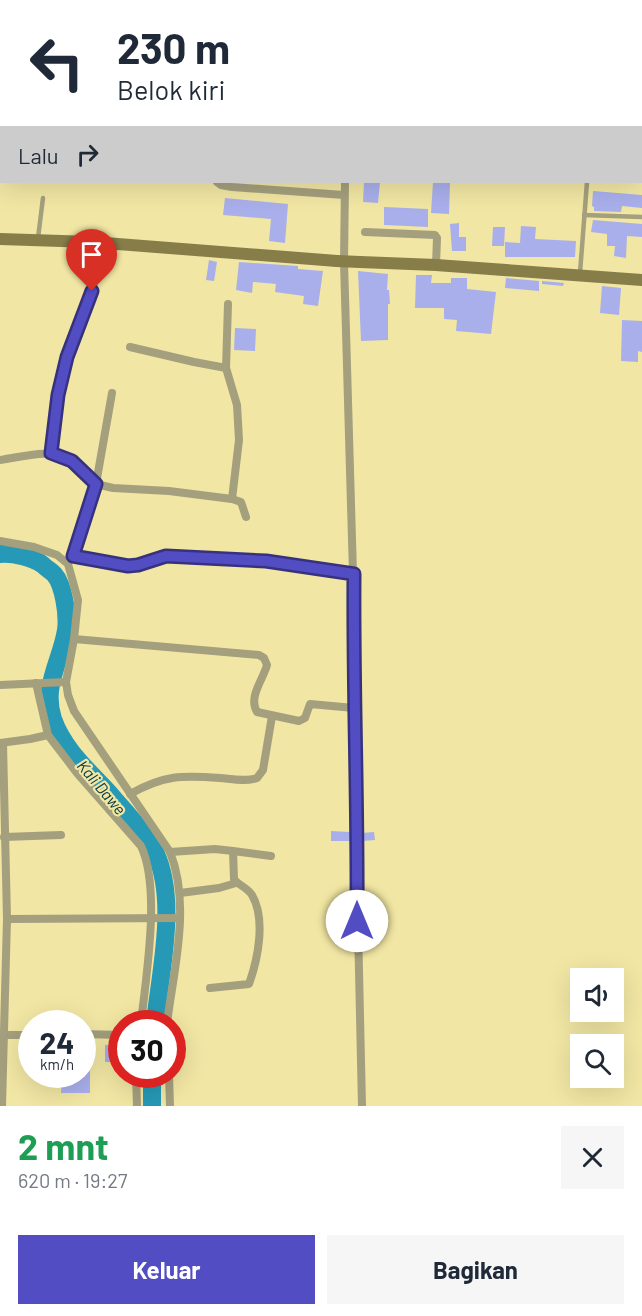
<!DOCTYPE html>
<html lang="id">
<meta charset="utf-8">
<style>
body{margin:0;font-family:Barlow,sans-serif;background:#f6f6f7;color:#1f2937;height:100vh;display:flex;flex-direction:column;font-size:22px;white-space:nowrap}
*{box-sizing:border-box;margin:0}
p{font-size:20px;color:#747a83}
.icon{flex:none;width:33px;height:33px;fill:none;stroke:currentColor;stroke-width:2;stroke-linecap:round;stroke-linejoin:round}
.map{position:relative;height:1106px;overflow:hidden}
.details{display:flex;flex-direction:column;background:#fff;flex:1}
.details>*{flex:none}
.top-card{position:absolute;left:0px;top:0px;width:642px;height:183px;box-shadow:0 6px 24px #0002;background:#fff;color:#1f2937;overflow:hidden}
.buttons{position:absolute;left:570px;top:968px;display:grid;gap:12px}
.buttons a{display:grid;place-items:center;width:54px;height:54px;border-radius:0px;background:#fff;box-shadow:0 6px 24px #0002;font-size:30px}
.speed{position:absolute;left:18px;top:1010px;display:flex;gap:12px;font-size:30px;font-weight:700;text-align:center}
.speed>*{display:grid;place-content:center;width:78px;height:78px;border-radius:50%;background:#fff;box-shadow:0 6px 24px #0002;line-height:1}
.speed small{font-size:15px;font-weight:400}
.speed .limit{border:9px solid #d22;background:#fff;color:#111}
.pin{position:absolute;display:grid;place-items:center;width:51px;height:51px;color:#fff;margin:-62px -26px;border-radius:50% 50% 50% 0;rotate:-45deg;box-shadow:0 0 6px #0007}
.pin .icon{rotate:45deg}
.me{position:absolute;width:66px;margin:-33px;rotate:0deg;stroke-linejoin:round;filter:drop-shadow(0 0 4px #0008)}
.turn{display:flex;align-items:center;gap:21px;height:126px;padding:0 18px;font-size:27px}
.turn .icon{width:78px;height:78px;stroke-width:2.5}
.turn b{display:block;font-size:42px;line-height:51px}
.then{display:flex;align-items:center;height:57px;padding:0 18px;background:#0003;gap:12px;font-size:22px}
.round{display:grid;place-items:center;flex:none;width:63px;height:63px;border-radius:0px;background:#f6f6f7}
.summary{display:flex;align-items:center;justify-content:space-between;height:102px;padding:0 18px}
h1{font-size:36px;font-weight:700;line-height:45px;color:#1e9e55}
.primary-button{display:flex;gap:12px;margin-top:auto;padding:12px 18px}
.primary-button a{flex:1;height:69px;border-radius:0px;background:#534dc4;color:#fff;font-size:24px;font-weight:700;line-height:69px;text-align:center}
.primary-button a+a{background:#f6f6f7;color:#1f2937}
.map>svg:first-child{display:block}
</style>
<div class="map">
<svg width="642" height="1106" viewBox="0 0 642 1106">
<rect width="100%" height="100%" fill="#f1e6a3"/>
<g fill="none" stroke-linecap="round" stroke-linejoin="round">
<g stroke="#2699b7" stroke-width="18">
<path d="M0,554C13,553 33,557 43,565C46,568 51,571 54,574C64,585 68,616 66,630C61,662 42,685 53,719C64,750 89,771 110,794C125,812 144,831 155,852C178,900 160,972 155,1023"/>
<path d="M152,1106V1074"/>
</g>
</g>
<g fill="#a9afeb">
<path d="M364,182H380L378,203L363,202Z"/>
<path d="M433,182H450L449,214L431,213Z"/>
<path d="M593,191L642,195V208L622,206L621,212L594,211V207L592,206Z"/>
<path d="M225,198L288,204L285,243L269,241L271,219L223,215Z"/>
<path d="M384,207L428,209V227L384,225Z"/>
<path d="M593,220L642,224V237L627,236L626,258L614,256L615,246H607V234L591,232Z"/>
<path d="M459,223V237H466V251H452L450,224Z"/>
<path d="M521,226L536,227L535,239L576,241L575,257H505V242L520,243Z"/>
<path d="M493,227H505L504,246H492Z"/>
<path d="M209,260L217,262L214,281L206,280Z"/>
<path d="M239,262L298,266V269L323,271L318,306L303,304L304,296L275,292L276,284L253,282L252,293L236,290Z"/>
<path d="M358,271L388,274L387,290H389L390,304H388V340L361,341Z"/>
<path d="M416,275H432L431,283H451V278H467V289L496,292L491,334L456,331L457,320L444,319V308H415Z"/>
<path d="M506,278L539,281V291L505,288Z"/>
<path d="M542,281L564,283L563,286L542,284Z"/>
<path d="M602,286L621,288L619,315L600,313Z"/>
<path d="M622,320L642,321V352L638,351V362L621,361Z"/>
<path d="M235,328L256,329L255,351L234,350Z"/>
<path d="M331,831L350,832V841H331Z"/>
<path d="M374,832L375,840L362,841V833Z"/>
<path d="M122,1044V1062H105V1045Z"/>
<path d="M82,1067H90V1093H61L62,1074H82Z"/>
</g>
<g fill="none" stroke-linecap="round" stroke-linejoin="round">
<g stroke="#a49f7d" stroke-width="4.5">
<path d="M640,177H642"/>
<path d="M584,215L642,217"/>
<path d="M38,238L43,198"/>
<path d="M580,273L587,182"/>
</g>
<g stroke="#a49f7d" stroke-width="8">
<path d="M115,2V0"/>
<path d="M356,2V0"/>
<path d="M0,130H2"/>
<path d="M217,182L221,185L232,187L344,195"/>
<path d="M345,182L344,262L353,574V700L362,1106"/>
<path d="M365,232L435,235L437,238L436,265"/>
<path d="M228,304L226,368L237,405L239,440L232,499"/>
<path d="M130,347L194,362L226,368"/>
<path d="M51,453L58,395L67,357L92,291"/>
<path d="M0,460C50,452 59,445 96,484"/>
<path d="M96,484L112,393"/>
<path d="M0,541L34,547L57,555L68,564L78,600L74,639L66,682L68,695L74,711L170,852C191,904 174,969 167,1023"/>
<path d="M73,556L128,566L138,565L166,556L266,561L353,574"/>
<path d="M71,559L96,484L113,488L169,491L232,499L241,502L246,517"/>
<path d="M74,639L259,655L264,658L267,665C263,680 248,697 257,712L299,721L305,718L310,704L354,708"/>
<path d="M36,683L48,735L77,773L141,846C161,888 146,976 141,1023"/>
<path d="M0,685L66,682"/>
<path d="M0,743L30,739L48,735"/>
<path d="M3,743L7,919"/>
<path d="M130,794C164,775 182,775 220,778C232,779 245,782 257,778L263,770L272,716"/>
<path d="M4,837L61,835"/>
<path d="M233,851L271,856"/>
<path d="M170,852L215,849L233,851L234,879C239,886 247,887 252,895C266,919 258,959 249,984L210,988"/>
<path d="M180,893L219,888L236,883"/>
<path d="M82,1034L122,1035"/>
<path d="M4,1035H32"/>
<path d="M136,1074L137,1106"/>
<path d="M169,1074L170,1106"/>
<path d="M2,1106L7,919L180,918"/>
</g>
<g stroke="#867d49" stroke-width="12">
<path d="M0,239L92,242L337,261"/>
<path d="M360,262L436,265L642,280"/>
</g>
<path stroke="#867d49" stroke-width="12" d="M337,261L360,262"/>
</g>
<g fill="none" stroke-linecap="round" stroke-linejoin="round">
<defs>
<path id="route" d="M92,291L67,357L58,395L51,453L72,461L96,484L73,556L128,566L138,565L166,556L266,561L354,574C353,690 358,805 357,921"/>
</defs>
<use href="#route" stroke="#36327f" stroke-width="15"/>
<use href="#route" stroke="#534dc4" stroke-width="10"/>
</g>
<g text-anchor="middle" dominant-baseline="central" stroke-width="4.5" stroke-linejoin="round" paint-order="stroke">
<g font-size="16" font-style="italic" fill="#033743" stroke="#f1e6a3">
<text transform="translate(102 787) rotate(50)">Kali Dawe</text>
</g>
</g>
</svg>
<div class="buttons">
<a><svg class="icon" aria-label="sound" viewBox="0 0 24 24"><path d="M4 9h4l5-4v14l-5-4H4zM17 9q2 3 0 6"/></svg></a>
<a><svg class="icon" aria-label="search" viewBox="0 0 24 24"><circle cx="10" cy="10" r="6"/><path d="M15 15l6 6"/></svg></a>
</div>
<div class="speed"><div>24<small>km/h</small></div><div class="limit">30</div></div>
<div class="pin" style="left:92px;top:291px;background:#d93025"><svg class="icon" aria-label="arrive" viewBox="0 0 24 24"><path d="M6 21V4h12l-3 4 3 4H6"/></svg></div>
<svg class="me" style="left:357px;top:921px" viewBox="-20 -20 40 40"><circle r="19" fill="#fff"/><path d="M0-13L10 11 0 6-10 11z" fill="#534dc4"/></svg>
<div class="top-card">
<div class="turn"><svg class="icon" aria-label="left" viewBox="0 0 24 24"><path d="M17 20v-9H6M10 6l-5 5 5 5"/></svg><div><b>230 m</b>Belok kiri</div></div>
<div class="then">Lalu<svg class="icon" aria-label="right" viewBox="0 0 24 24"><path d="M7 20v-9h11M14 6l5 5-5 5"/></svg></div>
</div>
</div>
<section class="details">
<div class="summary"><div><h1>2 mnt</h1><p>620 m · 19:27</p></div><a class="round"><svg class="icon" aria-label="close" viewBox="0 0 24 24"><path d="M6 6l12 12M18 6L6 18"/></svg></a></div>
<div class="primary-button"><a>Keluar</a><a>Bagikan</a></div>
</section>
